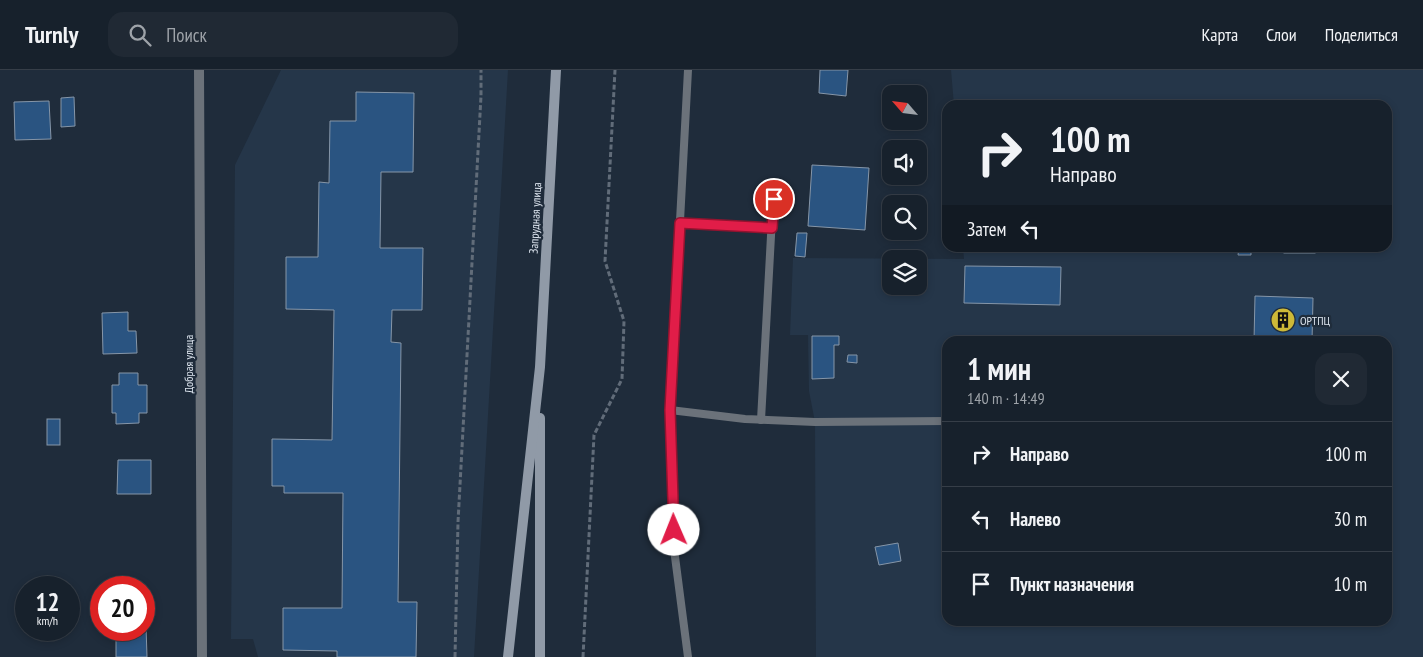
<!DOCTYPE html>
<html lang="ru">
<meta charset="utf-8">
<style>
body{margin:0;font-family:"PT Sans Narrow",sans-serif;background:#202934;color:#f1f3f6;height:100vh;display:flex;flex-direction:column;font-size:19px;white-space:nowrap}
*{box-sizing:border-box;margin:0}
p{font-size:16px;color:#9ea3a9}
.icon{flex:none;width:28px;height:28px;fill:none;stroke:currentColor;stroke-width:2;stroke-linecap:round;stroke-linejoin:round}
.map{position:relative;flex:1;overflow:hidden}
.panel{position:absolute;left:942px;top:266px;width:450px;height:290px;display:flex;flex-direction:column;background:#17212c;border-radius:15px;box-shadow:0 2px 8px #0003,0 0 0 1px #363e48}
.panel>*{flex:none}
.hud{position:absolute;left:942px;top:30px;width:450px;height:152px;border-radius:15px;box-shadow:0 2px 8px #0003,0 0 0 1px #363e48;background:#17212c;color:#f1f3f6;overflow:hidden}
.needle{width:32px;rotate:298deg}
.fabs{position:absolute;left:882px;top:15px;display:grid;gap:10px}
.fabs a{display:grid;place-items:center;width:45px;height:45px;border-radius:10px;background:#17212c;box-shadow:0 2px 8px #0003,0 0 0 1px #363e48;font-size:25px}
.speed{position:absolute;left:15px;top:506px;display:flex;gap:10px;font-size:25px;font-weight:700;text-align:center}
.speed>*{display:grid;place-content:center;width:65px;height:65px;border-radius:50%;background:#17212c;box-shadow:0 2px 8px #0003,0 0 0 1px #363e48;line-height:1}
.speed small{font-size:12px;font-weight:400}
.speed .limit{border:8px solid #d22;background:#fff;color:#111}
.pin{position:absolute;display:grid;place-items:center;width:42px;height:42px;color:#fff;margin:-21px;border:2px solid #fff;border-radius:50%;box-shadow:0 1px 5px #0007}
.me{position:absolute;width:55px;margin:-28px;rotate:359deg;stroke-linejoin:round;filter:drop-shadow(0 0 4px #0008)}
.turn{display:flex;align-items:center;gap:18px;height:105px;padding:0 25px;font-size:22px}
.turn .icon{width:65px;height:65px;stroke-width:2.5}
.turn b{display:block;font-size:35px;line-height:42px}
.then{display:flex;align-items:center;height:48px;padding:0 25px;background:#0003;gap:10px;font-size:19px}
.round{display:grid;place-items:center;flex:none;width:52px;height:52px;border-radius:15px;background:#202934}
.overview{display:flex;align-items:center;justify-content:space-between;height:85px;padding:0 25px}
h1{font-size:30px;font-weight:700;line-height:38px}
ul{padding:0;list-style:none}
li{display:flex;align-items:center;gap:15px;height:65px;padding:0 25px;border-top:1px solid #363e48}
li div{flex:1}
li b{display:block;font-size:19px}
li em{font-style:normal}
header{display:flex;align-items:center;gap:30px;box-sizing:border-box;height:70px;padding:0 25px;background:#17212c;border-bottom:1px solid #363e48}
header strong{font-size:24px}
nav{display:flex;gap:28px;margin-inline-start:auto;font-size:18px}
.search{width:350px;height:45px;background:#202934;display:flex;align-items:center;gap:12px;box-sizing:border-box;padding:0 18px;border-radius:15px;color:#9ea3a9;font-size:19px}
.map>svg:first-child{display:block}
</style>
<header>
<strong>Turnly</strong>
<div class="search"><svg class="icon" aria-label="search" viewBox="0 0 24 24"><circle cx="10" cy="10" r="6"/><path d="M15 15l6 6"/></svg>Поиск</div>
<nav><a>Карта</a><a>Слои</a><a>Поделиться</a></nav>
</header>
<div class="map">
<svg width="1423" height="587" viewBox="0 0 1423 587">
<rect width="100%" height="100%" fill="#1f2c3b"/>
<g fill="#253649" fill-rule="evenodd">
<path d="M281,0H508L474,587H258L253,569H231L235,95Z"/>
<path d="M951,0H1423V587H816L815,352L809,321L808,265H790L793,188L964,189L963,178H1388V35H954ZM891,189H919V216H891ZM948,271H1388V551H948Z"/>
</g>
<g fill="#2a5481" stroke="#8696a8">
<path d="M820,0H848L846,26L819,23Z"/>
<path d="M356,22L414,23L413,102H381L380,178H423L422,240H392L391,272L401,273L398,532H417L416,587H337V581L283,580V538H342L343,423H284V416H272V369L332,370L334,240L286,239V187H318L319,112L329,113L330,51H356Z"/>
<path d="M74,27L75,56L61,57V28Z"/>
<path d="M49,31L51,69L15,70L14,32Z"/>
<path d="M812,95L869,98L865,160L808,156Z"/>
<path d="M797,163H807L805,187L795,186Z"/>
<path d="M1239,178H1251V185H1238Z"/>
<rect x="1284" y="178" width="31" height="5"/>
<path d="M965,196L1061,197L1060,235L964,233Z"/>
<path d="M1255,226L1313,228L1312,271H1254Z"/>
<path d="M128,242V261H136L137,283L103,284L102,243Z"/>
<path d="M812,266H839V275H834V308L812,309Z"/>
<path d="M848,285H857V293L847,292Z"/>
<path d="M119,303H138V315H147V343H139V353L116,354V343H112V315H119Z"/>
<rect x="47" y="349" width="13" height="26"/>
<path d="M118,390H151V424H117Z"/>
<path d="M898,473L901,491L879,495L875,477Z"/>
<path d="M144,556H146L147,587H116V560H144Z"/>
</g>
<g fill="none" stroke-linecap="round" stroke-linejoin="round">
<g stroke="#616c79" stroke-width="3" stroke-dasharray="5 2.5" stroke-linecap="butt">
<path d="M455,587L458,452L481,26V0"/>
<path d="M583,587L594,365L622,309L624,251L605,191L615,0"/>
</g>
<g stroke="#6b727a" stroke-width="8">
<path d="M688,0L670,340L745,349L815,352L948,351"/>
<path d="M680,153L772,158"/>
<path d="M670,340L674,479L688,587"/>
<path d="M761,350L773,129"/>
</g>
<path stroke="#6b727a" stroke-width="10" d="M199,0L202,587"/>
<g stroke="#909aa7" stroke-width="10">
<path d="M540,348V587"/>
<path d="M508,587L540,297L556,0"/>
</g>
</g>
<g fill="none" stroke-linecap="round" stroke-linejoin="round">
<defs>
<path id="route" d="M674,460L670,340L680,153L772,158L774,129"/>
</defs>
<use href="#route" stroke="#92132f" stroke-width="12"/>
<use href="#route" stroke="#e11d48" stroke-width="9"/>
</g>
<defs>
<symbol id="building-disc" viewBox="-11 -11 22 22"><circle r="9.5" fill="#cdb938" stroke="#1f2c3b"/><path d="M-4-6H4V6H1V3H-1V6H-4ZM-2.5-4.3h1.7v1.8h-1.7ZM.8-4.3h1.7v1.8H.8ZM-2.5-1h1.7V.8h-1.7ZM.8-1h1.7V.8H.8Z" fill="#111"/></symbol>
</defs>
<g fill-rule="evenodd">
<use href="#building-disc" x="1269" y="236" width="28" height="28"/>
</g>
<g text-anchor="middle" dominant-baseline="central" stroke-width="4.5" stroke-linejoin="round" paint-order="stroke">
<g font-size="12" fill="#dce4ee" stroke="#1f2c3b">
<text transform="translate(535 148) rotate(-87)">Запрудная улица</text>
<text transform="translate(188 294) rotate(-90)">Добрая улица</text>
</g>
<g font-size="12" fill="#dce4ee" stroke="#1f2c3b" text-anchor="start">
<text x="1300" y="250">ОРТПЦ</text>
</g>
</g>
</svg>
<div class="fabs">
<a><svg class="needle" viewBox="-14 -14 28 28"><path d="M0-13l5 13h-10z" fill="#e53935"/><path d="M0 13l5-13h-10z" fill="#9ea3a9"/></svg></a>
<a><svg class="icon" aria-label="sound" viewBox="0 0 24 24"><path d="M4 9h4l5-4v14l-5-4H4zM17 9q2 3 0 6"/></svg></a>
<a><svg class="icon" aria-label="search" viewBox="0 0 24 24"><circle cx="10" cy="10" r="6"/><path d="M15 15l6 6"/></svg></a>
<a><svg class="icon" aria-label="layers" viewBox="0 0 24 24"><path d="M12 4l9 5-9 5-9-5zM3 14l9 5 9-5"/></svg></a>
</div>
<div class="speed"><div>12<small>km/h</small></div><div class="limit">20</div></div>
<div class="pin" style="left:774px;top:129px;background:#d93025"><svg class="icon" aria-label="arrive" viewBox="0 0 24 24"><path d="M6 21V4h12l-3 4 3 4H6"/></svg></div>
<svg class="me" style="left:674px;top:460px" viewBox="-20 -20 40 40"><circle r="19" fill="#fff"/><path d="M0-13L10 11 0 6-10 11z" fill="#e11d48"/></svg>
<div class="hud">
<div class="turn"><svg class="icon" aria-label="right" viewBox="0 0 24 24"><path d="M7 20v-9h11M14 6l5 5-5 5"/></svg><div><b>100 m</b>Направо</div></div>
<div class="then">Затем<svg class="icon" aria-label="left" viewBox="0 0 24 24"><path d="M17 20v-9H6M10 6l-5 5 5 5"/></svg></div>
</div>
<section class="panel">
<div class="overview"><div><h1>1 мин</h1><p>140 m · 14:49</p></div><a class="round"><svg class="icon" aria-label="close" viewBox="0 0 24 24"><path d="M6 6l12 12M18 6L6 18"/></svg></a></div>
<ul>
<li><svg class="icon" aria-label="right" viewBox="0 0 24 24"><path d="M7 20v-9h11M14 6l5 5-5 5"/></svg><div><b>Направо</b></div><em>100 m</em></li>
<li><svg class="icon" aria-label="left" viewBox="0 0 24 24"><path d="M17 20v-9H6M10 6l-5 5 5 5"/></svg><div><b>Налево</b></div><em>30 m</em></li>
<li><svg class="icon" aria-label="arrive" viewBox="0 0 24 24"><path d="M6 21V4h12l-3 4 3 4H6"/></svg><div><b>Пункт назначения</b></div><em>10 m</em></li>
</ul>
</section>
</div>
